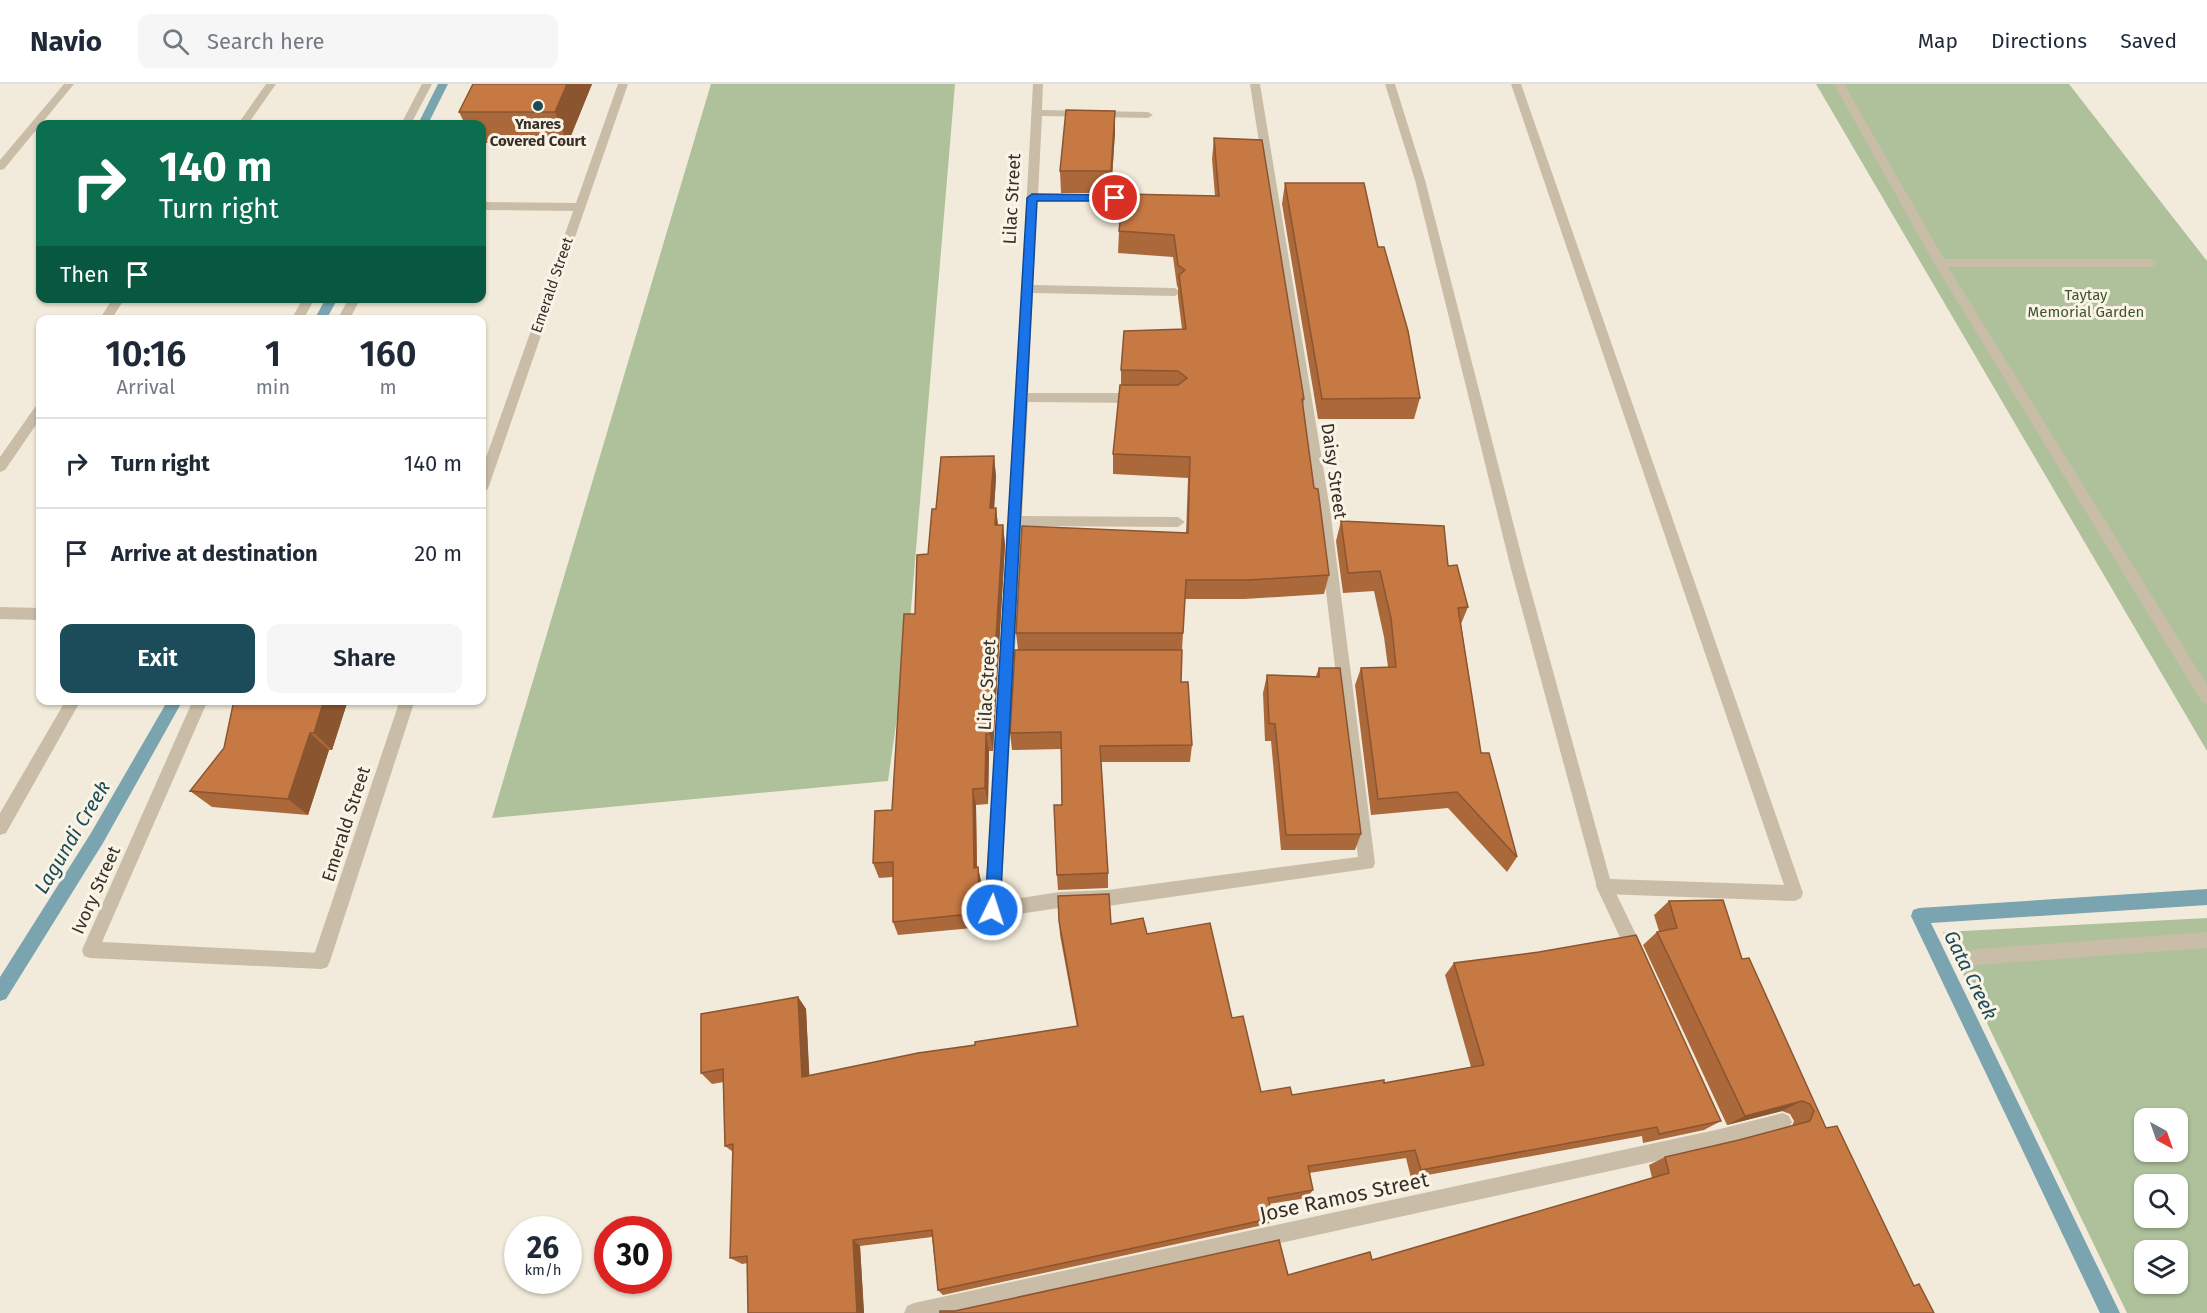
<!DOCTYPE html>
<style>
body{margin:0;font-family:"Fira Sans",sans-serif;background:#f6f6f7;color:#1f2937;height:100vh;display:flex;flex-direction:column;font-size:22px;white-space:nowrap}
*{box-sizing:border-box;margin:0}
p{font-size:20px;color:#747a83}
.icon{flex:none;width:33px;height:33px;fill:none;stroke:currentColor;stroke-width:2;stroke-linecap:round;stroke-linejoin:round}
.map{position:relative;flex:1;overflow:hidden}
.panel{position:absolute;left:36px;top:231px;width:450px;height:390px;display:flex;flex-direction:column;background:#fff;border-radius:12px;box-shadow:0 2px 4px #0004}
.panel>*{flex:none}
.guide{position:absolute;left:36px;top:36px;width:450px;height:183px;border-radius:12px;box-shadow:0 2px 4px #0004;background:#0b6e4f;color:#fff;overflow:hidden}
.needle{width:39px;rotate:140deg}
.buttons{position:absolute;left:2134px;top:1024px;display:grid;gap:12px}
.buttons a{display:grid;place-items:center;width:54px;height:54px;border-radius:12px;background:#fff;box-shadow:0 2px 4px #0004;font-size:30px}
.speed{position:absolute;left:504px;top:1132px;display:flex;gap:12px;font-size:30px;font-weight:700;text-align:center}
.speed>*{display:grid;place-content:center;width:78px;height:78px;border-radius:50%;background:#fff;box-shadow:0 2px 4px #0004;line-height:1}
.speed small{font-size:15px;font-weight:400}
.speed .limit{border:9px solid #d22;background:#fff;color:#111}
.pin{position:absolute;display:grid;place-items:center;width:51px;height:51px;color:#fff;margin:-26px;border:3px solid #fff;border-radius:50%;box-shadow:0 2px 6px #0007}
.me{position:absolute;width:66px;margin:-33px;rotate:4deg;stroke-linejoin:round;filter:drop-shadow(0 0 4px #0008)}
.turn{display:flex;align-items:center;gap:21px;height:126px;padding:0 24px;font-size:27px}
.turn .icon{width:78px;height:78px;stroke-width:2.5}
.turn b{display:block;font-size:42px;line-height:51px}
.then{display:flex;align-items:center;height:57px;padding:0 24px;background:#0003;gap:12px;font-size:22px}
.eta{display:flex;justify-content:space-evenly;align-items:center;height:102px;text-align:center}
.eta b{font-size:36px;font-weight:600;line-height:42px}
.action{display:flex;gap:12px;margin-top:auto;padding:12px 24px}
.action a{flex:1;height:69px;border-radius:12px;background:#1c4b59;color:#fff;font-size:24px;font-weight:600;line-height:69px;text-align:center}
.action a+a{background:#f6f6f7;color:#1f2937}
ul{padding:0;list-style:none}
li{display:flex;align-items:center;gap:18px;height:90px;padding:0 24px;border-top:2px solid #e0e1e3}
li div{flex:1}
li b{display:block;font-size:22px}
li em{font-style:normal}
header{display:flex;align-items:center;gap:36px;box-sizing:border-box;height:84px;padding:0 30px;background:#fff;border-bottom:2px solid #e0e1e3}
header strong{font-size:28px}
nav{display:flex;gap:33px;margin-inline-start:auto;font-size:21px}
.search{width:420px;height:54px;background:#f6f6f7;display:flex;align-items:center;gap:15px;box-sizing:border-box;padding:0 21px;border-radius:12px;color:#747a83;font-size:22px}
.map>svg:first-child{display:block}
</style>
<header>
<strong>Navio</strong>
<div class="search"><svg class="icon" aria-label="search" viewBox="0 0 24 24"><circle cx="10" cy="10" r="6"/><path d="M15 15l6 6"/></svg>Search here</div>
<nav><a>Map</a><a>Directions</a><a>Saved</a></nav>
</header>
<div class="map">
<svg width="2207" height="1229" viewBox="0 0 2207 1229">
<rect width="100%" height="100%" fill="#f2ebdb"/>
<g fill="#aec19b" fill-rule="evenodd">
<path d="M711,0H955L909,549L888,697L492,734Z"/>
<path d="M1816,0H2069L2207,177V667Z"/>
<path d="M2207,834V1229H2127L1943,848ZM2145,1035H2178V1068H2145ZM2145,1101H2178V1134H2145ZM2145,1167H2178V1200H2145Z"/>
</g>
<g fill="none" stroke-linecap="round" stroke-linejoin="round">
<g fill="#7aa4b0" fill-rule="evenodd">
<path d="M438,0H448L428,40H418Z"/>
<path d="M326,214H338L326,236H314Z"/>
<path d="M168,616H183L103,759L6,915L0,917V893L91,749Z"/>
<path d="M2207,805V821L1931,839L2120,1229H2100L1911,832L1913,826L1919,824Z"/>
</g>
<g fill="#cabda7" fill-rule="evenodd">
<path d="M422,0H432L411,40H401Z"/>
<path d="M1834,0H1844L1944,175H2151L2157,179L2151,183H1948L2207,601V620L2202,618L1934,179Z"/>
<path d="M482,118L579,119L585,123L579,127L482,126Z"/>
<path d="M303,214H315L303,236H291Z"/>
<path d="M349,214H361L349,236H337Z"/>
<path d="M66,616H81L6,749L0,751V729Z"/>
<path d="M193,616H208L102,858L321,869L327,871L330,877L327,883L321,885L90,874L84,872L82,866Z"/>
<path d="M1604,794L1610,797L1643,865L1646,871L1643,877L1637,879L1631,877L1596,802L1598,797Z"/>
<path d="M2207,848V864L1976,881L1970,879L1967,873L1970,867L1976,865Z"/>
</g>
<g fill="#cabda7" fill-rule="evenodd">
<path d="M64,0H74L4,85L0,86V76Z"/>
<path d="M266,0H276L248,40H238Z"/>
<path d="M618,0H628L489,402L487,406L482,407V385Z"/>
<path d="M1033,0H1043L1042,26L1148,28L1153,31L1148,34L1042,32L1038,111H1143L1149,114L1143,117H1037L1033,201L1175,204L1181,208L1175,212L1033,209L1028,309H1138L1144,314L1138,319L1028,318L1022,432L1178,433L1185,438L1178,443L1022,442L1001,817L1059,808L1108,806L1358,773L1316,425L1250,0H1260L1330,425L1375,779L1373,784L1108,822L1059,824L992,834L986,832L984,826L1001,576Z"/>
<path d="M1385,0H1395L1425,96L1525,485L1610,795L1784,801L1511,0H1521L1803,809L1801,814L1795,817L1604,810L1598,807L1511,485L1415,96Z"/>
<path d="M113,214H125L111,236H99Z"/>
<path d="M40,321V335L5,386L0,388V373L35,323Z"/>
<path d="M0,523L40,524V536L0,535Z"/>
<path d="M400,616H415L330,877L327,883L321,885L315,883L312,877Z"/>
<path d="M1783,1029L1789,1032L1792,1038L1789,1044L1720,1063L959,1229H904L907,1222L914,1219L1720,1045Z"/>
</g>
</g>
<g fill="#ab683a">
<path d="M592,0L568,59H482V40H465L459,28Z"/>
<path d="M1115,27V48L1111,109H1061L1060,87Z"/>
<path d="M1214,54L1304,315L1303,321L1314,404L1329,491L1324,510L1244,515H1185L1182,566L1181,598L1192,661L1190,678H1101L1108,789V804L1058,806L1057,791L1062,721L1061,665L1012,666L1010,649L1018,566L1016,549L1186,449L1188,394L1113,390V370L1121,301V286L1182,245L1178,213V204L1177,202L1173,173L1118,169L1119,147L1215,112L1212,75Z"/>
<path d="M1285,99L1378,163L1420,314L1414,335H1318L1282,120Z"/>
<path d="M994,372L996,393L994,424H996L998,441H1003L1005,461L993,667H989L988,720L976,721L977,783H978L981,798L983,843L898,851L893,838V793L879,794L873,779L892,726L915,530L928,470Z"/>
<path d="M1341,437L1448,482L1468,523L1461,540L1481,669L1517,773L1507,788L1448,724L1371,731L1355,601L1361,584L1388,583L1384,553L1374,507L1343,509L1336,457Z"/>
<path d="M1319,584L1361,750L1355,766H1281L1271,657H1265L1263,609L1267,591L1316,592Z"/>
<path d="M348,616L332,666H329L308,731L212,723L190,707Z"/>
<path d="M1669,817L1742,875L1826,1044L1914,1202L955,1227L1288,1191L1372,1176L1652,1094L1649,1081L1665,1073L1739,1056L1792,1042L1794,1037L1790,1030L1782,1027L1727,1041L1643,861L1657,848L1659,847L1654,831Z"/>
<path d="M1059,837L1111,840L1147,850L1232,934L1261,1008L1292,1011L1384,999L1471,983L1445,891L1454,879L1721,1037L1704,1046L1643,1059L1642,1052L1411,1094L1406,1074L1309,1089L1313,1106L1307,1114L1269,1120L1273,1134L1268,1140L943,1211L938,1206L932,1153L860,1162L864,1229H748V1179L742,1180L730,1174L733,1068L725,1062L724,998L712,1000L701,989L798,913L806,925L809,992L1077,943L1060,851Z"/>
</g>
<g fill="#8b5530">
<path d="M567,0H592L568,59L555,28Z"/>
<path d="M1115,27V48L1111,109V87Z"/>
<path d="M994,372L996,393L993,444L990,424Z"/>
<path d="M996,424L998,443L995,441Z"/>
<path d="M1003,441L1005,461L993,667L990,650Z"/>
<path d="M324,616H348L332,666L314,649Z"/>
<path d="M310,649L329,666L308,731L288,715Z"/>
<path d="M986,650L989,667L988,720L985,704Z"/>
<path d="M973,705L976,721L977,798L974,784Z"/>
<path d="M978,783L981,798L983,843L980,829Z"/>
<path d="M798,913L806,925L810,1003L802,993Z"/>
<path d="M1802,1017L1782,1027L1727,1041L1745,1032Z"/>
<path d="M853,1156L860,1162L864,1229H857Z"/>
</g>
<g fill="#c77944" stroke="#8b5530" stroke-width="1.5">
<path d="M473,0H567L555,28H459Z"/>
<path d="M1066,26L1115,27L1111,87H1060Z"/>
<path d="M1214,54L1262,56L1304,315H1302L1314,404L1318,405L1329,491L1248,496H1186L1183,549H1016L1022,442L1188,449L1190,373L1113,370L1120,301H1178L1187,294L1178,287L1121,286L1124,247L1186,245L1179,191L1185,186L1178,181L1174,151L1119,147L1123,110L1219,112Z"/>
<path d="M1285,99H1364L1378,163H1384L1408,247L1420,314L1322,315Z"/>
<path d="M994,372L990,424H996L995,441H1003L990,650H986L985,704L973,705L974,784L978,783L980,829L893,838V778L873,779L875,727L892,726L904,530H915L917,471L928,470L932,425H936L941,373Z"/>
<path d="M1341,437L1444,442L1448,482L1457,481L1468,523L1458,524L1481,669H1489L1517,773L1457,708L1378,715L1361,584L1396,583L1391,534L1380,487L1348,489Z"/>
<path d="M1015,566H1182L1181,598H1188L1192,661L1100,662L1108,789L1057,791L1054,721H1062L1061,648L1010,649Z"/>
<path d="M1319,584H1340L1361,750L1286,751L1275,640L1269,639L1267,591L1319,593Z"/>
<path d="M234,616H324L314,649H310L288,715L190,707L224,664Z"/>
<path d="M1109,810L1111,840L1143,834L1147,850L1210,839L1232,934L1243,932L1261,1008L1290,1003L1292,1011L1384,996V999L1484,981L1454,879L1539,868L1636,851L1721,1037L1659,1050L1657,1043L1421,1086L1415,1066L1308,1082L1313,1106L1268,1114L1273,1134L938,1206L932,1146L853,1156L857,1229H748L747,1172L730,1174L733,1060L725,1062L723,985L701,989V930L798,913L802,993L918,969L975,961V958L1078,942L1059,837L1058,812Z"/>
<path d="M1723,816L1742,875L1749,874L1826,1044L1837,1042L1914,1202L1919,1200L1934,1229H940V1227H955L1279,1156L1288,1191L1370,1168L1372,1176L1669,1089L1665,1073L1739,1056L1810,1037L1814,1027L1810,1020L1802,1017L1745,1032L1657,848L1677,844L1669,817Z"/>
</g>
<path fill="#1a73e8" stroke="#114b97" stroke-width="1.5" d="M1032,110L1115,111L1120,114L1115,117H1037L1000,826L997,831L992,833L987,831L985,826L1027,114Z"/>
<circle fill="#1c4b59" stroke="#faf4e7" stroke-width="2" cx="538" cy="22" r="6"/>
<g text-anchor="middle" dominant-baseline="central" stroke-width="6" stroke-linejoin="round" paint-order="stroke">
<g font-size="15" font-weight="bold" fill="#372f28" stroke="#faf4e7">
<text x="538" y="40">Ynares<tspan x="538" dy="17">Covered Court</tspan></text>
</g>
<g font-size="15" fill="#372f28" stroke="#faf4e7">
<text transform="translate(552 201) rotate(-71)">Emerald Street</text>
</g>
<g font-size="15" fill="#3f552b" stroke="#faf4e7">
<text x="2086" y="211">Taytay<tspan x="2086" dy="17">Memorial Garden</tspan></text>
</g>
<g font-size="18" fill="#372f28" stroke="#faf4e7">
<text transform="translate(1012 115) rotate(-87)">Lilac Street</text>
<text transform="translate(1334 387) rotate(82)">Daisy Street</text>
<text transform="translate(987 601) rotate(-87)">Lilac Street</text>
<text transform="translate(346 740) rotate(-72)">Emerald Street</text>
<text transform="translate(96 806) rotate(-66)">Ivory Street</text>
</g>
<g font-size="20" font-style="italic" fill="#1c4b59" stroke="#faf4e7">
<text transform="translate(72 753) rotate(-59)">Lagundi Creek</text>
<text transform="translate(1971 891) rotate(64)">Gata Creek</text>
</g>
<g font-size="21" fill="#372f28" stroke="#faf4e7">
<text transform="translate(1344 1113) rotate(-12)">Jose Ramos Street</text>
</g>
</g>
</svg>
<div class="buttons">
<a><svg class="needle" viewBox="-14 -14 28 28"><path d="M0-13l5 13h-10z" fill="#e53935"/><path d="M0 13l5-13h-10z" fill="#747a83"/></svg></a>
<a><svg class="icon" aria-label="search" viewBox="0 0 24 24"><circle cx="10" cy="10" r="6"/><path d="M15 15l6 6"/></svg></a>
<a><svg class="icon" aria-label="layers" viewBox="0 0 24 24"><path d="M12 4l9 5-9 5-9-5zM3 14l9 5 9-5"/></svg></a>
</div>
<div class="speed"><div>26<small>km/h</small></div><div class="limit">30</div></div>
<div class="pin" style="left:1115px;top:114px;background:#d93025"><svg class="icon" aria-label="arrive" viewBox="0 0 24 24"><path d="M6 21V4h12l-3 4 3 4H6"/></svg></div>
<svg class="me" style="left:992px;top:826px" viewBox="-20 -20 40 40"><circle r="17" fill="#1a73e8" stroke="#fff" stroke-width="3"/><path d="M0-11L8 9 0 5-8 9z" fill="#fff"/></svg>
<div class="guide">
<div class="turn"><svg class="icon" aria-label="right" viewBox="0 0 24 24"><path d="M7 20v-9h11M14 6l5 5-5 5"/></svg><div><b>140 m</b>Turn right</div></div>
<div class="then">Then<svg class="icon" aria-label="arrive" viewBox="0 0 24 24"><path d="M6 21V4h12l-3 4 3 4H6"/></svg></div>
</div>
<section class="panel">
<div class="eta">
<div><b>10:16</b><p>Arrival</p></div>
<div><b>1</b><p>min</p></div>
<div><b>160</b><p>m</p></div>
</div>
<ul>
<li><svg class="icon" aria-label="right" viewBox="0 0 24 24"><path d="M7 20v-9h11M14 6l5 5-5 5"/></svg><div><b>Turn right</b></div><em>140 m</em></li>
<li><svg class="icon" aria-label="arrive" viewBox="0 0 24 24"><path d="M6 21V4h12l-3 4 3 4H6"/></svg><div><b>Arrive at destination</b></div><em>20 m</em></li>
</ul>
<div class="action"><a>Exit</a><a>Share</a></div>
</section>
</div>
